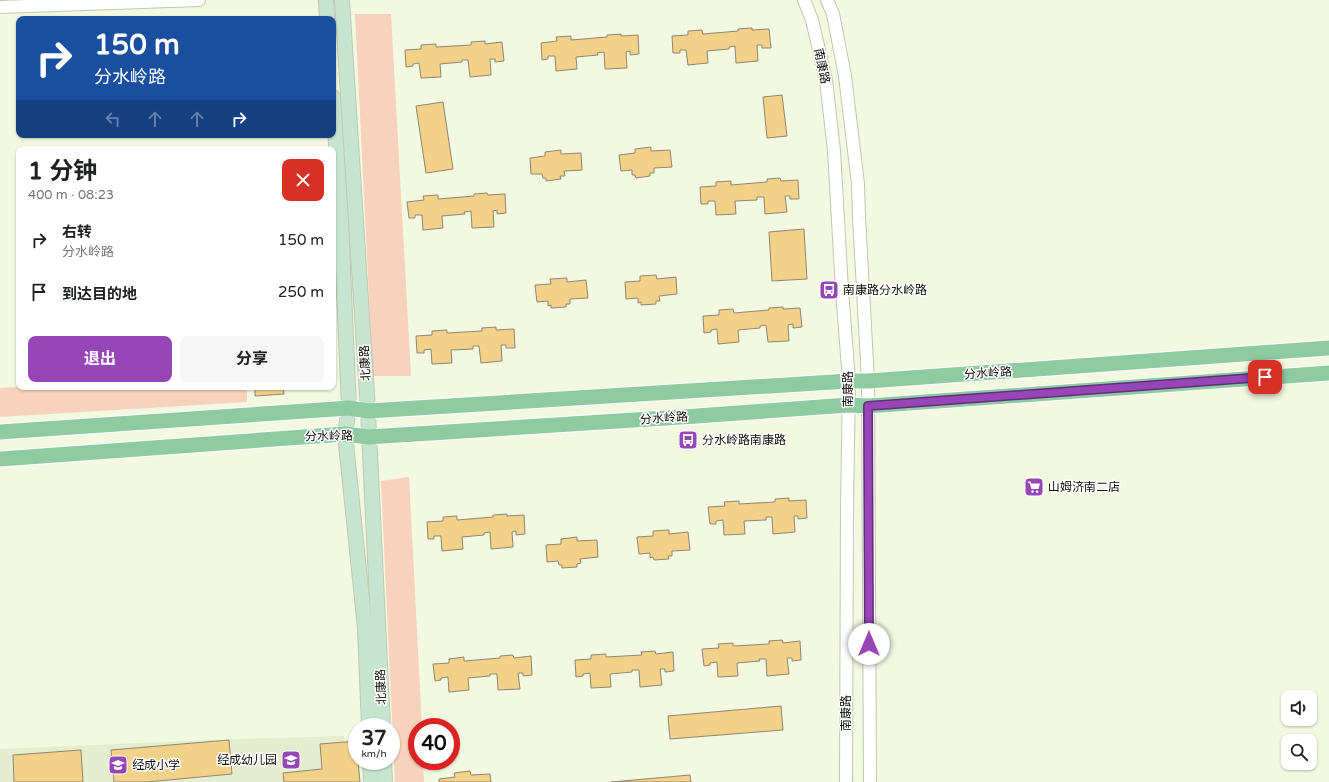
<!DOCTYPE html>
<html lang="zh">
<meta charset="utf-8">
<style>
body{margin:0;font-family:"Varela Round","Noto Sans SC",sans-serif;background:#f6f6f6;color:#202124;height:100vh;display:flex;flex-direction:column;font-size:15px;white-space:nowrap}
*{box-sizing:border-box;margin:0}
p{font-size:13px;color:#757577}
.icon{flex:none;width:22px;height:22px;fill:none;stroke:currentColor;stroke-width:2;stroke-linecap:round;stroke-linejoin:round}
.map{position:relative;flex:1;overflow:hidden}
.details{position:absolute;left:16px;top:146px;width:320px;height:244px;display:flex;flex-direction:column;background:#fff;border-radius:8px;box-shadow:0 1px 3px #0004}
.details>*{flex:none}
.hud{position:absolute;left:16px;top:16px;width:320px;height:122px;border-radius:8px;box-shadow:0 1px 3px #0004;background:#1a4fa0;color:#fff;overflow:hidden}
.buttons{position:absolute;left:1281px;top:690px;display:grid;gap:8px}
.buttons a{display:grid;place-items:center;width:36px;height:36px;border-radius:8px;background:#fff;box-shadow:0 1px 3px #0004;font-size:20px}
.speed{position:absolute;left:348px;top:718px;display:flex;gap:8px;font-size:20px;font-weight:700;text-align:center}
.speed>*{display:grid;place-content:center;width:52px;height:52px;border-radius:50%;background:#fff;box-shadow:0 1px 3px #0004;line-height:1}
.speed small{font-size:10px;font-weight:400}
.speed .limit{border:6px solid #d22;background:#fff;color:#111}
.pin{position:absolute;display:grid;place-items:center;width:34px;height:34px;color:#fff;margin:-17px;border-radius:8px;box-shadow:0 2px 6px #0006}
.me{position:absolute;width:44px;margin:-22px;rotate:0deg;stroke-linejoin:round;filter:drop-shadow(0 0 3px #0008)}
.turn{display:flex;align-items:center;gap:14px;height:84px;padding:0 12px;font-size:18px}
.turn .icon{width:52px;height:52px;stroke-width:2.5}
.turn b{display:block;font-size:28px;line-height:34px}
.lanes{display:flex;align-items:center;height:38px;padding:0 12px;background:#0003;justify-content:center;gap:20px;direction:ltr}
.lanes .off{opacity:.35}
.round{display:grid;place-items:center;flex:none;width:42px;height:42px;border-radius:8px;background:#f6f6f6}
.headline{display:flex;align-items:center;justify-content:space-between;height:68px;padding:0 12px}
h1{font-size:24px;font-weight:700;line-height:30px}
.cta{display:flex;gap:8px;margin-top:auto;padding:8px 12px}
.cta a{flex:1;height:46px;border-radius:8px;background:#9646b7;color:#fff;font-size:16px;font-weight:700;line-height:46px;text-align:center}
.cta a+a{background:#f6f6f6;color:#202124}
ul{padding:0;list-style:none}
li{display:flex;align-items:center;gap:12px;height:52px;padding:0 12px}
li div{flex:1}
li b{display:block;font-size:15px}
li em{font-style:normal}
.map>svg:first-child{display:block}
</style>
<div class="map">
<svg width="1329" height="782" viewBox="0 0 1329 782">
<rect width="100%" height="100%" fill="#f3f8e1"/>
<path fill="#e6edcf" d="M344,736L348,782H0V749L234,739Z"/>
<g fill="#f7d2bc">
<path d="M355,14H391L411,376H373Z"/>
<path d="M19,387H247V402L0,417V388Z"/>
<path d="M409,477L422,727H417V761H423L424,782H395L381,481Z"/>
</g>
<g fill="#f2d189" stroke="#908773">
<path d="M752,28V30L769,29L771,48H762V45H757L758,61L736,63L735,46L729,47V49L707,51L708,63L688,65L686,50H680V53H673L672,36L688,35V31L702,30L703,34L738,31V29Z"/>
<path d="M621,34V36L638,35L639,54L630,55V51L626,52L627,68L605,69L604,52L597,53L598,55L576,57L577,69L556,71L555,56H548V59L542,60L541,43L557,41L556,37L571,36V40L607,37V35Z"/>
<path d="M485,41V44L502,42L504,61L495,62V59H490L491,75L470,77L468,60H462V62L440,64L441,77L421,78L419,63L413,64V66L406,67L405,50L421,49V45L436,44V47L471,45V42Z"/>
<path d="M782,95L787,136L767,138L763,97Z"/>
<path d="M443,102L453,169L426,173L416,106Z"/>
<path d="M651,147V151L670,150L672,167L654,168V173H650V176L636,178L635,175H632V170L621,171L619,155L635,153V149Z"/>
<path d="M561,150V154L581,153L582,170L564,171L565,176H560L561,179L546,181V178H543L542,174H531L530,158L545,156V152Z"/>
<path d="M780,178L781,181L798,180L799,199H790V196H785L787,212L765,214L764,197H757V200L735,201L736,214L716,215L715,201H708V204H701L700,187L716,186V182L731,181V185L767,182V179Z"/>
<path d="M487,193L488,195L505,194L506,213L497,214V210L493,211L494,227L472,228L471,211L464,212L465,214L442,216L443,228L423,230L422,215H415V218H409L407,202L424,200L423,196L438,195V199L474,196V194Z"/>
<path d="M804,229L807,279L772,281L769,232Z"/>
<path d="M656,275L657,279L676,277L677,294L659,296L660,301H656V304L641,305V302L638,303V298L626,299L625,282L640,281V276Z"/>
<path d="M567,278V282L586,280L588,298L570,299V304H566V307L551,308V305L548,306V301L537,302L535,285L551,284L550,279Z"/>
<path d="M783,307V309L800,308L802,327L793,328V324L788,325L789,341L768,342L766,325L760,326V328L738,330L739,342L718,344L717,329L711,330V332L704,333L703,316L719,315V310L733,309L734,313L769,310V308Z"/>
<path d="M496,327V330L514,329L515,348H506V345H501L502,361L481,363L479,346H473V349L451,350L452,363L432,364L431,349L424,350V353H417L416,336L432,335V331L447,330V333L482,331V328Z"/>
<path d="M255,387H283L284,394L255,396Z"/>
<path d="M789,498V501L806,500L807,518L798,519V516H794L795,532L773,534L772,517H766V520L744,521L745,534L724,535L723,520L716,521V524H710L708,507L725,506L724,502L739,501V504L775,502V499Z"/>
<path d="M507,514V516L524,515L525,534L516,535V531L512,532L513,547L491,549L490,532L484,533V535L462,537L463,549L442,551L441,536H434V539H428L427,522L443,521V517L457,516V520L493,517V515Z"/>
<path d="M669,530V534L688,532L690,550L672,551V556H668L669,559L654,560L653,557L650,558V553L639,554L637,537L653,536V531Z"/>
<path d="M577,537V541L597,540L598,557L580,559L581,563L577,564V567L562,568V565H559L558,561L547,562L546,545L561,544V539Z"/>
<path d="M782,640L783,643L800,641L801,660L792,661V658H787L789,674L767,676L766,659H759L760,661L737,663L738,676L718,677L717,662L710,663V665L704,666L702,649L719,648L718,644L733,643V646L769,644V641Z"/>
<path d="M655,651L656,654L673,652L674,671L665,672V669H660L662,685L640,687L639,670H632V672L610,674L611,687L591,688L590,673L583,674V676L576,677L575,660L591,659V655L606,654V657L642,655L641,652Z"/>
<path d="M513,655L514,658L531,656L532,675L523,676V673H518L520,689L498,690L497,674H490V676L468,678L469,690L449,692L448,677L441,678V680L435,681L433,664L449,663V659L464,657V661L500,658V656Z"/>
<path d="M781,706L783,730L670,739L668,716Z"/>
<path d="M229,740L232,774L147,782H114L111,750Z"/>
<path d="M357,741V761H358L360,782H284L283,773L322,769L320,744Z"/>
<path d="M81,750L83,782H14L13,755Z"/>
<path d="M470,771L471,775L490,774L491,782H439V779L455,777L454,773Z"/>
<path d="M690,775L691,782H611Z"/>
</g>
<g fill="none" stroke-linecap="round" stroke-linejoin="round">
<defs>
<g id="tertiary">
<path d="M804,0L812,20L826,80L834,151L842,290L849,381L847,508L846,782"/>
<path d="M827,0L833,14L845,76L858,184L859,217L868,381L870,782"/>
<path d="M0,7L199,0"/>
</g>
<g id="secondary">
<path d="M326,0L327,19"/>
<path d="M342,0L368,411L383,727"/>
<path d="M333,97L341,222L349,408L345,434L365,628L369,727"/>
<path d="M370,761L371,782"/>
<path d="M384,761L385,782"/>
</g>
<g id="primary">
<path d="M0,432L349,408L368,411L849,381H868L1329,348"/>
<path d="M0,459L345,434L368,437L697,416L848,405L868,406L1329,373"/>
</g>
</defs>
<use href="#tertiary" stroke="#c2c7b1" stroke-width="14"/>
<use href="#secondary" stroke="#c2c7b1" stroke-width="16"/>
<use href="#primary" stroke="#fff" stroke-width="17"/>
<use href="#tertiary" stroke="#fff" stroke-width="12"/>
<use href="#secondary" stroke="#c6e5d0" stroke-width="14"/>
<use href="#primary" stroke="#8ecba1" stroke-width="15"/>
</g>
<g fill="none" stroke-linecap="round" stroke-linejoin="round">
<defs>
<path id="route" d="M869,644L868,406L1265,377"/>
</defs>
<use href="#route" stroke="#622e77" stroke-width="10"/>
<use href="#route" stroke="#9646b7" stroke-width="7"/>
</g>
<defs>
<symbol id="bus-square" viewBox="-11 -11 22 22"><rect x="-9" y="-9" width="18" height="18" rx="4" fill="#9646b7" stroke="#fff"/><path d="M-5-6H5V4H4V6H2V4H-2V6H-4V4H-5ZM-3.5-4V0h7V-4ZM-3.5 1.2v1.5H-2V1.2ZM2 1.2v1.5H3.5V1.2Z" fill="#fff"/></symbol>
<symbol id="supermarket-square" viewBox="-11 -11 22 22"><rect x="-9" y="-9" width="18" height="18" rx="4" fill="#9646b7" stroke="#fff"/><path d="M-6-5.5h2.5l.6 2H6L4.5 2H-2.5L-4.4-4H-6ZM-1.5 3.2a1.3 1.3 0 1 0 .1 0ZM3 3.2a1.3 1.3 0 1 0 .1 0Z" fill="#fff"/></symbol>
<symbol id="school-square" viewBox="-11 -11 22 22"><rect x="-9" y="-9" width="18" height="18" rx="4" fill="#9646b7" stroke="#fff"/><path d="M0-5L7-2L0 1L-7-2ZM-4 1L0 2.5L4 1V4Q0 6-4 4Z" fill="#fff"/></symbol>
</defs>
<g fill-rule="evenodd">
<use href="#bus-square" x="818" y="279" width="22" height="22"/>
<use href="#bus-square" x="677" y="429" width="22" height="22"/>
<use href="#supermarket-square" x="1023" y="476" width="22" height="22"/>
<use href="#school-square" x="280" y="749" width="22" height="22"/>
<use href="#school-square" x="107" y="754" width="22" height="22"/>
</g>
<g text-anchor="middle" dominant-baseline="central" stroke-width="3" stroke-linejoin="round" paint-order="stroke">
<g font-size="12" fill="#0c0d06" stroke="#fff">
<text transform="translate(822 66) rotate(78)">南康路</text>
<text transform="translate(365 363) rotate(-93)">北康路</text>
<text transform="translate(988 373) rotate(-4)">分水岭路</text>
<text transform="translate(848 389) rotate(-90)">南康路</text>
<text transform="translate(664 418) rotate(-4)">分水岭路</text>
<text transform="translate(329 436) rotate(-1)">分水岭路</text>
<text transform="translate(381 687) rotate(-92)">北康路</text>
<text transform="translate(846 713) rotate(-90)">南康路</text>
</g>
<g font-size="12" fill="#0c0d06" stroke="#fff" text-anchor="start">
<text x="843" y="290">南康路分水岭路</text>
<text x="702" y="440">分水岭路南康路</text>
<text x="1048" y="487">山姆济南二店</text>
<text x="277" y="760" text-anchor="end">经成幼儿园</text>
<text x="132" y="765">经成小学</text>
</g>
</g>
</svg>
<div class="buttons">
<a><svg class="icon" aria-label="sound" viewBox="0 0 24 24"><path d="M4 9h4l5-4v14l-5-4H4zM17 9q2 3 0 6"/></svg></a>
<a><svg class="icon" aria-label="search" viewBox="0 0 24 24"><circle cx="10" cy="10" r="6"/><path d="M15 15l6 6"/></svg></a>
</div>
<div class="speed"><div>37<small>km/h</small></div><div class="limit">40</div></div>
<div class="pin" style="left:1265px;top:377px;background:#d93025"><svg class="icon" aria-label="arrive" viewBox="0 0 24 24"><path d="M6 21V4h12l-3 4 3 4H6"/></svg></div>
<svg class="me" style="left:869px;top:644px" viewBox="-20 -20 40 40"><circle r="19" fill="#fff"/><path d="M0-13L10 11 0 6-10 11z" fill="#9646b7"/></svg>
<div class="hud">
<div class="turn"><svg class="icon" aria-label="right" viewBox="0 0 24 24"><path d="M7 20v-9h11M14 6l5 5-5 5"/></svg><div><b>150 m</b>分水岭路</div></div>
<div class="lanes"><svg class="icon off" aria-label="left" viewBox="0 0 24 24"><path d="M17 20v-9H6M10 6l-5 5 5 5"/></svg><svg class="icon off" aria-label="ahead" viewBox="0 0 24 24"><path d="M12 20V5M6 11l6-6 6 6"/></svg><svg class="icon off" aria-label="ahead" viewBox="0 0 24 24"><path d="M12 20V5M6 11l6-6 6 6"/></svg><svg class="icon" aria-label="right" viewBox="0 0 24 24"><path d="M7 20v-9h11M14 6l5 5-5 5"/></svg></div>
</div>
<section class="details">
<div class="headline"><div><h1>1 分钟</h1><p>400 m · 08:23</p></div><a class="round" style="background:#d93025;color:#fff"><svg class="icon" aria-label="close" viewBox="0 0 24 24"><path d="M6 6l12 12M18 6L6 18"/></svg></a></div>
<ul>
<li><svg class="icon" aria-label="right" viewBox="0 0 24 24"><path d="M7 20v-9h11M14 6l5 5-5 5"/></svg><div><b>右转</b><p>分水岭路</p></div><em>150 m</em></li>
<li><svg class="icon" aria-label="arrive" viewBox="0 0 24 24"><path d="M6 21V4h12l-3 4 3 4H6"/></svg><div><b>到达目的地</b></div><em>250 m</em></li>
</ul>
<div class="cta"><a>退出</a><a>分享</a></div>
</section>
</div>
